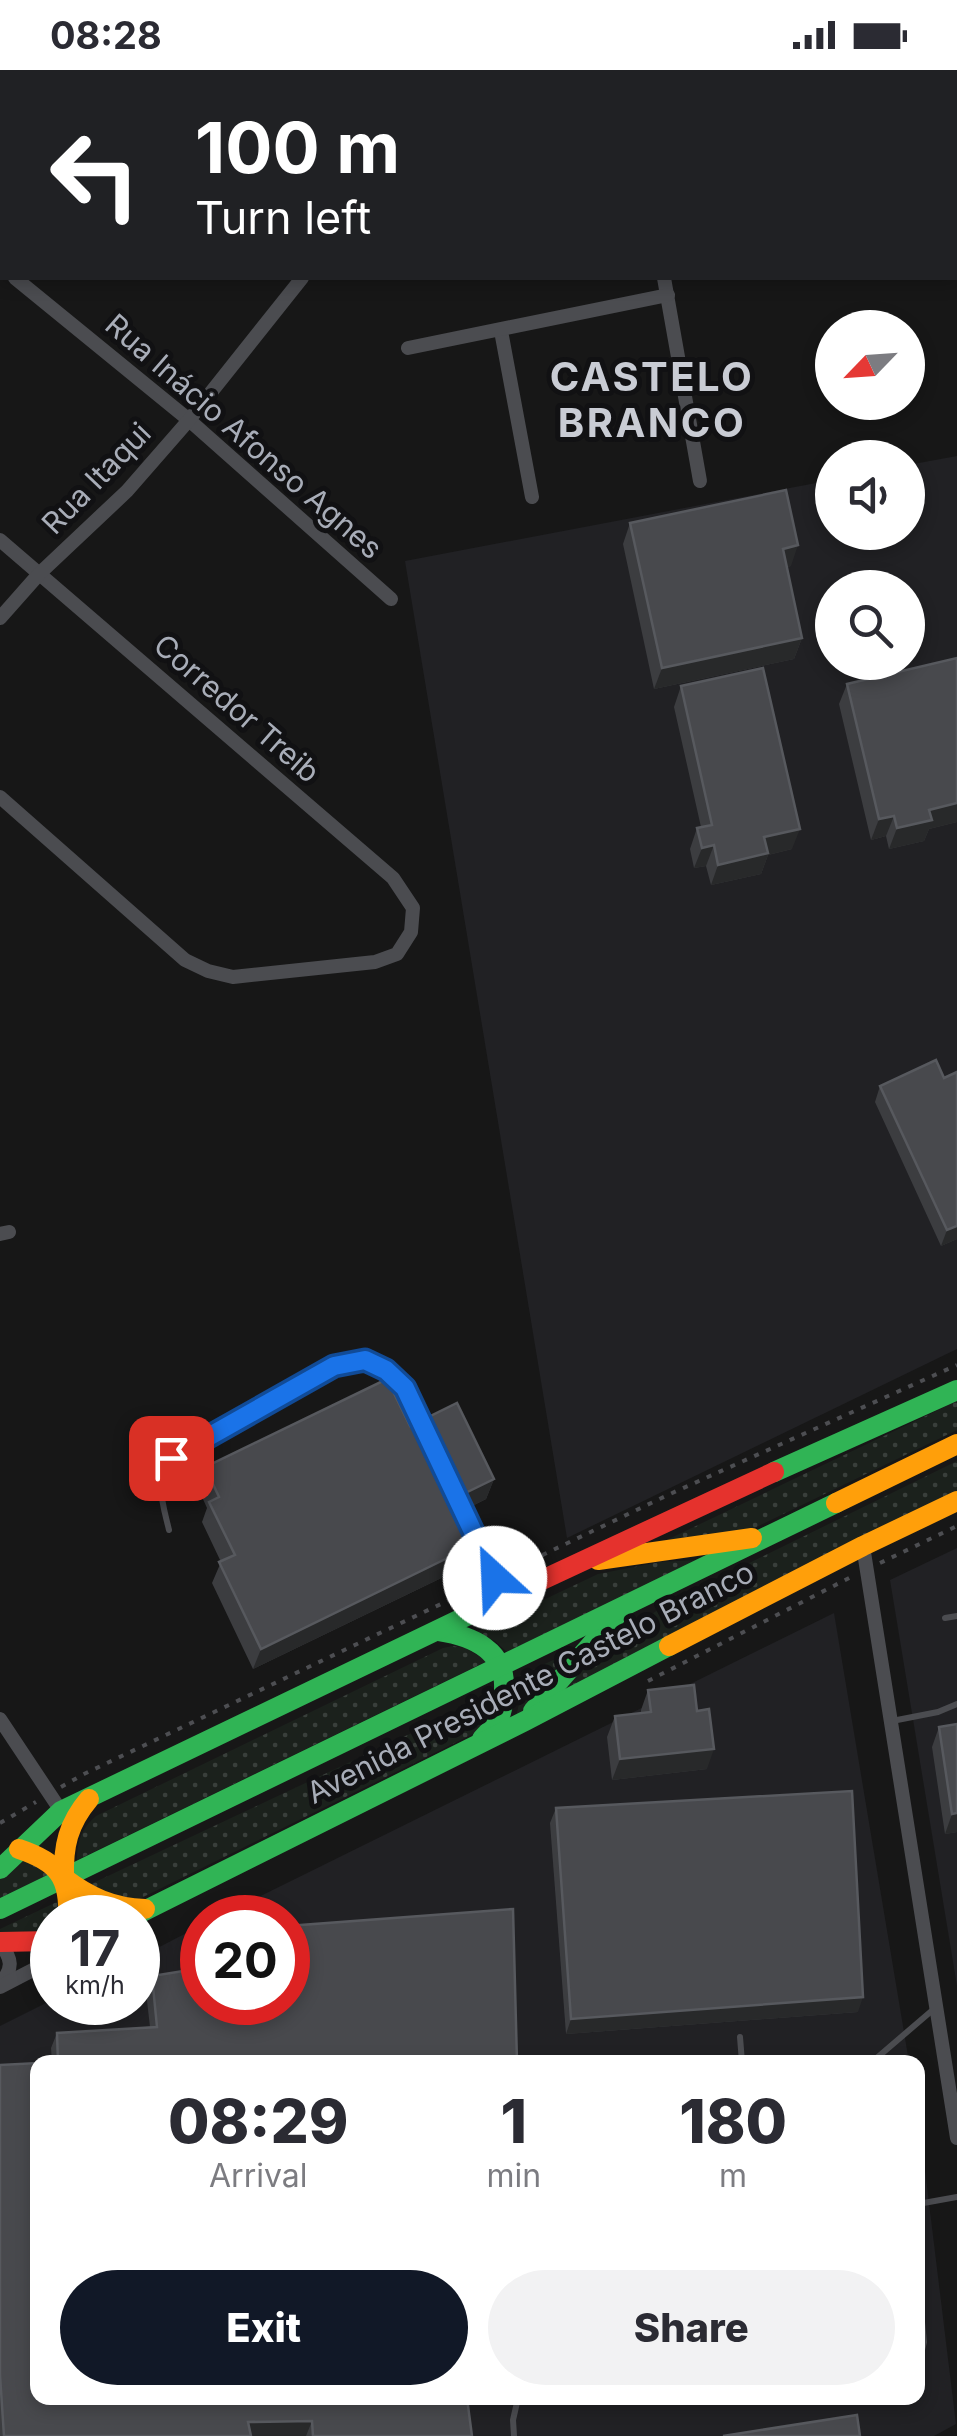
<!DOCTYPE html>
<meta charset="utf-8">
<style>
body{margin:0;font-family:Inter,sans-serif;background:#f2f2f3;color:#2b2b33;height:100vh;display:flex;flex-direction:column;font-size:38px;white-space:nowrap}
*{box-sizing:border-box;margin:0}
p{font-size:32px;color:#7c7c81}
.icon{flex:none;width:55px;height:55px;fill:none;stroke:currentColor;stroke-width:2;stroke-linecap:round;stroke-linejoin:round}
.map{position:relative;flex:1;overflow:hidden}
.sheet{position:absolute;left:30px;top:1985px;width:895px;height:350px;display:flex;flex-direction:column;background:#fff;border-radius:20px;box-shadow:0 5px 15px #0003}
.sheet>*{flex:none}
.banner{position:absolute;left:0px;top:0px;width:958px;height:210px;box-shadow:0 5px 15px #0003;background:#202124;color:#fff;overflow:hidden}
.needle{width:65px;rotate:245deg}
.fabs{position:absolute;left:815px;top:240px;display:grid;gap:20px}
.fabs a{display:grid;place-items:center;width:110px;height:110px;border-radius:50%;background:#fff;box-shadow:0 5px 15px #0003;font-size:50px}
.speed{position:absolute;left:30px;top:1825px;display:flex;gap:20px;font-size:50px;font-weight:700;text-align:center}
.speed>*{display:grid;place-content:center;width:130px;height:130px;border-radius:50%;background:#fff;box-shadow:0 5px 15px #0003;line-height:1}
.speed small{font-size:25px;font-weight:400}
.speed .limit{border:15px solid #d22;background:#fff;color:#111}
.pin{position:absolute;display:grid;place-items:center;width:85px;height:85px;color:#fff;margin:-42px;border-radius:20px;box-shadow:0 5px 15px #0006}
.me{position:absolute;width:110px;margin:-55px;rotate:335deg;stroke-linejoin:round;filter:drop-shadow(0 0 8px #0008)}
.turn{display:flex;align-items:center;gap:35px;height:210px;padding:0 30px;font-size:45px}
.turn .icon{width:130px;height:130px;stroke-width:2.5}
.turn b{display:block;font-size:70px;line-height:85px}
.eta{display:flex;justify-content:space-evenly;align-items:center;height:170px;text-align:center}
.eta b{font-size:60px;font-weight:800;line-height:70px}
.button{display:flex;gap:20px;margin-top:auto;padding:20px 30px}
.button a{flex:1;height:115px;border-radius:60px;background:#111827;color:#fff;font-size:40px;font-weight:800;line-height:115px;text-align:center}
.button a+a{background:#f2f2f3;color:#2b2b33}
.status{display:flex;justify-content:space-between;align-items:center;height:70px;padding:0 50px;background:#fff;direction:ltr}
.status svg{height:28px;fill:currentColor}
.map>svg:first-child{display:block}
</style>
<div class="status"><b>08:28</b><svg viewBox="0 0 49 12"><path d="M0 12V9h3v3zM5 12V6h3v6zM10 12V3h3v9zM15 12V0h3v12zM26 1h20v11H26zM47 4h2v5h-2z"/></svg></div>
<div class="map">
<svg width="957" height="2366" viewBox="0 0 957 2366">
<defs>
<pattern id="grass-dots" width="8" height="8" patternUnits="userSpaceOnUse" patternTransform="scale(2.5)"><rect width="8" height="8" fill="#1b211c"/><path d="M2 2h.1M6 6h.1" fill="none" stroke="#393f3b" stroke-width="1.8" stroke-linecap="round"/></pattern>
</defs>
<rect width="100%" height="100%" fill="#171717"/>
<g fill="#212124" fill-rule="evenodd">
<path d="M957,386V1279L567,1468L405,491L832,410V462H908V395ZM832,518H908V592H832Z"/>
<path d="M957,1478V1916L890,1510Z"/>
<path d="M834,1543L909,1992H38V2328H918V2043L956,2354L934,2366H0V1956L52,1930V1932H138V1888L202,1855V1932H288V1848L218,1847Z"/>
</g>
<g fill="url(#grass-dots)">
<path d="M957,1331V1360L742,1464L650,1478Z"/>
<path d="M957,1391V1430L559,1626L598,1581L668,1533Z"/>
<path d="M697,1490L507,1582L495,1571L476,1562L598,1504L660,1492Z"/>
<path d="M453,1576L465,1578L487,1591L77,1790C77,1772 81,1759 96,1746L443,1578Z"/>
<path d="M581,1577L516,1647L520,1630L517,1607Z"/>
<path d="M503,1620L487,1657L137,1830C122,1831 101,1826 91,1814Z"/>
<path d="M21,1787L41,1796L49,1804L0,1828V1809Z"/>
<path d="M63,1829V1847L52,1848V1862L0,1865V1859Z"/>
</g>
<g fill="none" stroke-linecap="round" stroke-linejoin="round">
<g stroke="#4d4e52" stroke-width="4" stroke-dasharray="5 8" stroke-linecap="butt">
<path d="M880,1493L957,1456"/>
<path d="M507,1502L670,1424L957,1295"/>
<path d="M648,1611L853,1506"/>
<path d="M61,1717L84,1704L485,1513"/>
<path d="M0,1753L36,1732"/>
</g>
<g stroke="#4b4c50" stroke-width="6">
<path d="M461,1434L502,1522"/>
<path d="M169,1460C163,1434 154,1412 171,1388L334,1296L365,1290L386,1299L405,1318L423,1355"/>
<path d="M945,1548L957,1546"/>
<path d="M892,1651L938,1642L957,1634"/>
<path d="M740,1967L742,1992"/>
<path d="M872,1992L935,1938"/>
<path d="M918,2134L957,2127"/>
<path d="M918,2212L924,2272L922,2280L918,2284"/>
<path d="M514,2366L513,2350L518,2328"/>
</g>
<g stroke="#4b4c50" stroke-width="14">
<path d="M627,0V2"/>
<path d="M190,2L192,0"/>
<path d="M918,2L931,0"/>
<path d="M0,195L2,197"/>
<path d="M15,208L189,350L391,529"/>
<path d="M664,208L700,411"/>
<path d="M501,261L532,427"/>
<path d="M408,278L668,225"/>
<path d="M0,470L393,808L413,838L411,862L397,884L375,892L233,907L208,901L185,890L0,727"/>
<path d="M0,548L39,504L127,421L189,350L302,208"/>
<path d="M0,1164L9,1162"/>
<path d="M863,1476L957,2068"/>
<path d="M0,1649L61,1741"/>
<path d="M0,1873C12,1889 14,1898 0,1914"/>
<path d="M0,1917L52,1890"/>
</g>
<g stroke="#30b455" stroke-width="20">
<path d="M774,1402L957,1320"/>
<path d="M439,1561C472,1566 506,1580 504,1619C504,1629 503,1641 498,1650C494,1657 487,1663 482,1669"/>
<path d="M533,1641L616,1546"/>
<path d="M0,1799L61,1741L527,1517"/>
<path d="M0,1839L836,1433"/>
<path d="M130,1848L525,1651L669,1576"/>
</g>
<g stroke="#ff9f0a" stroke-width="20">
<path d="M836,1433L957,1374"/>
<path d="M598,1490L752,1468"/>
<path d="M669,1576L863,1476L957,1431"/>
<path d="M89,1729C68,1754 63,1776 64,1808C89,1827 113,1838 145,1839"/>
<path d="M19,1779C58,1792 70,1807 68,1848"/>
</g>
<g stroke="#e5322d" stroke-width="20">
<path d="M527,1517L774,1402"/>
<path d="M0,1872L52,1871"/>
</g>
</g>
<g fill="#3c3d40">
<path d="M630,453L791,496L786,497L802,568L794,589L654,619L623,474Z"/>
<path d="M957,588V752L929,759L924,771L889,779L886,766L871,770L839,634L847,614Z"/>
<path d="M681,616L792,779L768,785L761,804L711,815L706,796L694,798L690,779L697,758L701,757L674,637Z"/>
<path d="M880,1016L957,1169L941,1176L875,1032Z"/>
<path d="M410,1356L494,1409L486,1429L454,1445L462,1498L253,1599L212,1513L221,1492L202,1452L207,1438L198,1418L205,1397Z"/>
<path d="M648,1620L697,1641L707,1699L612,1710L607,1667L615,1646L641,1643V1640Z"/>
<path d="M957,1654V1762L945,1764L932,1677L939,1657Z"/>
<path d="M556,1738L858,1942L566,1964L550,1753Z"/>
<path d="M152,1906L517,1992H52L51,1978L57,1963L150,1957L146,1922Z"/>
<path d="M0,1995L472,2366H0Z"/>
</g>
<g fill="#28292a">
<path d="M798,475L791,496L775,499L783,479Z"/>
<path d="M802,568L794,589L654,619L662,598Z"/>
<path d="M957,733V752L929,759L924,771L889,779L897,758L929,740Z"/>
<path d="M894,746L886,766L871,770L879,749Z"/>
<path d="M800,759L792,779L768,785L761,804L711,815L718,795L764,767Z"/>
<path d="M714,775L706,796L694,798L702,778Z"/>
<path d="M957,1156V1169L941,1176L947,1160Z"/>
<path d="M494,1409L486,1429L440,1452L447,1432Z"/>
<path d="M470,1477L462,1498L253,1599L261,1579Z"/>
<path d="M714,1679L707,1699L612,1710L620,1689Z"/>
<path d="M957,1743V1762L945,1764L952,1744Z"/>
<path d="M863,1927L858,1942L566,1964L571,1949Z"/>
<path d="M312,2351L306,2366H243L248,2352Z"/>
</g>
<g fill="#48494d" stroke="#57595e" stroke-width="2.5">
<path d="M786,420L798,475L783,479L802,568L662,598L630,453Z"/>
<path d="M957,588V733L929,740L932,750L897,758L894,746L879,749L847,614Z"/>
<path d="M763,598L800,759L764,767L768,783L718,795L714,775L702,778L697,758L712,755L681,616Z"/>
<path d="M936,990L944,1008L957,1002V1156L947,1160L880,1016Z"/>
<path d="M387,1309L410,1356L457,1333L494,1409L447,1432L470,1477L261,1579L219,1492L235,1485L209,1432L219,1427L205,1397Z"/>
<path d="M694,1615L697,1641L709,1639L714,1679L620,1689L615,1646L651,1642L648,1620Z"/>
<path d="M957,1654V1743L952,1744L939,1657Z"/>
<path d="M852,1721L863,1927L571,1949L556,1738Z"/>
<path d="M513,1839L517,1992H58L57,1963L157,1957L152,1906L202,1898V1932H288V1856Z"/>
<path d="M38,1993V2328H467L472,2366H313L312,2351L248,2352L251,2366H4L0,2305V1995Z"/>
<path d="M857,2345L860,2366H723Z"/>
</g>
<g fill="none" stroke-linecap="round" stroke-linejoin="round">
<defs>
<path id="route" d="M171,1388L334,1296L365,1290L386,1300L405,1318L495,1508"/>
</defs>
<use href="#route" stroke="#114b97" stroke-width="25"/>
<use href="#route" stroke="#1a73e8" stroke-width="18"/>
</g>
<g text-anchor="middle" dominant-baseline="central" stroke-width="10" stroke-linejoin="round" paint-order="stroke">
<g font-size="30" fill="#a8adb8" stroke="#111113">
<text transform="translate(244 366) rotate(41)">Rua Inácio Afonso Agnes</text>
<text transform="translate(96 408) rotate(-46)">Rua Itaqui</text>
<text transform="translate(237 638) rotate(41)">Corredor Treib</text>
<text transform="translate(530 1612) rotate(-27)">Avenida Presidente Castelo Branco</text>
</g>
<g font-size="40" font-weight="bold" letter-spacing="2.5" fill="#c9ccd4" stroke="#111113">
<text x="652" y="306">CASTELO<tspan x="652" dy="46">BRANCO</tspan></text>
</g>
</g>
</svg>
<div class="fabs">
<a><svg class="needle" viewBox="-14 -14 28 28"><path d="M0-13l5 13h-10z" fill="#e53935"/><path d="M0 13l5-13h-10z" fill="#7c7c81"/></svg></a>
<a><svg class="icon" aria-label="sound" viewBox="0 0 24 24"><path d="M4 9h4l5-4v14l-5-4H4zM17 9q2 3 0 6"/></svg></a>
<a><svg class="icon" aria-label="search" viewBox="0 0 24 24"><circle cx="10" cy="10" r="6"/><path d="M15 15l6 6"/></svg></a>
</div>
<div class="speed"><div>17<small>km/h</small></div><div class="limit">20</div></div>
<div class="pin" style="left:171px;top:1388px;background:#d93025"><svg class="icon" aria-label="arrive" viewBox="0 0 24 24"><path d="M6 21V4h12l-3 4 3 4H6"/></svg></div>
<svg class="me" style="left:495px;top:1508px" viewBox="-20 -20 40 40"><circle r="19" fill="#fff"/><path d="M0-13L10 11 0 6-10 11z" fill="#1a73e8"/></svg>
<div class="banner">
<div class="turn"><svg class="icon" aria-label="left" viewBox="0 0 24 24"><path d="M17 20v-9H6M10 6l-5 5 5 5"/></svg><div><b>100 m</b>Turn left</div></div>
</div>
<section class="sheet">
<div class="eta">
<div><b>08:29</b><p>Arrival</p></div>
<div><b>1</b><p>min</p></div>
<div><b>180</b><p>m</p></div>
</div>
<div class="button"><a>Exit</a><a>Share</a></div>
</section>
</div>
